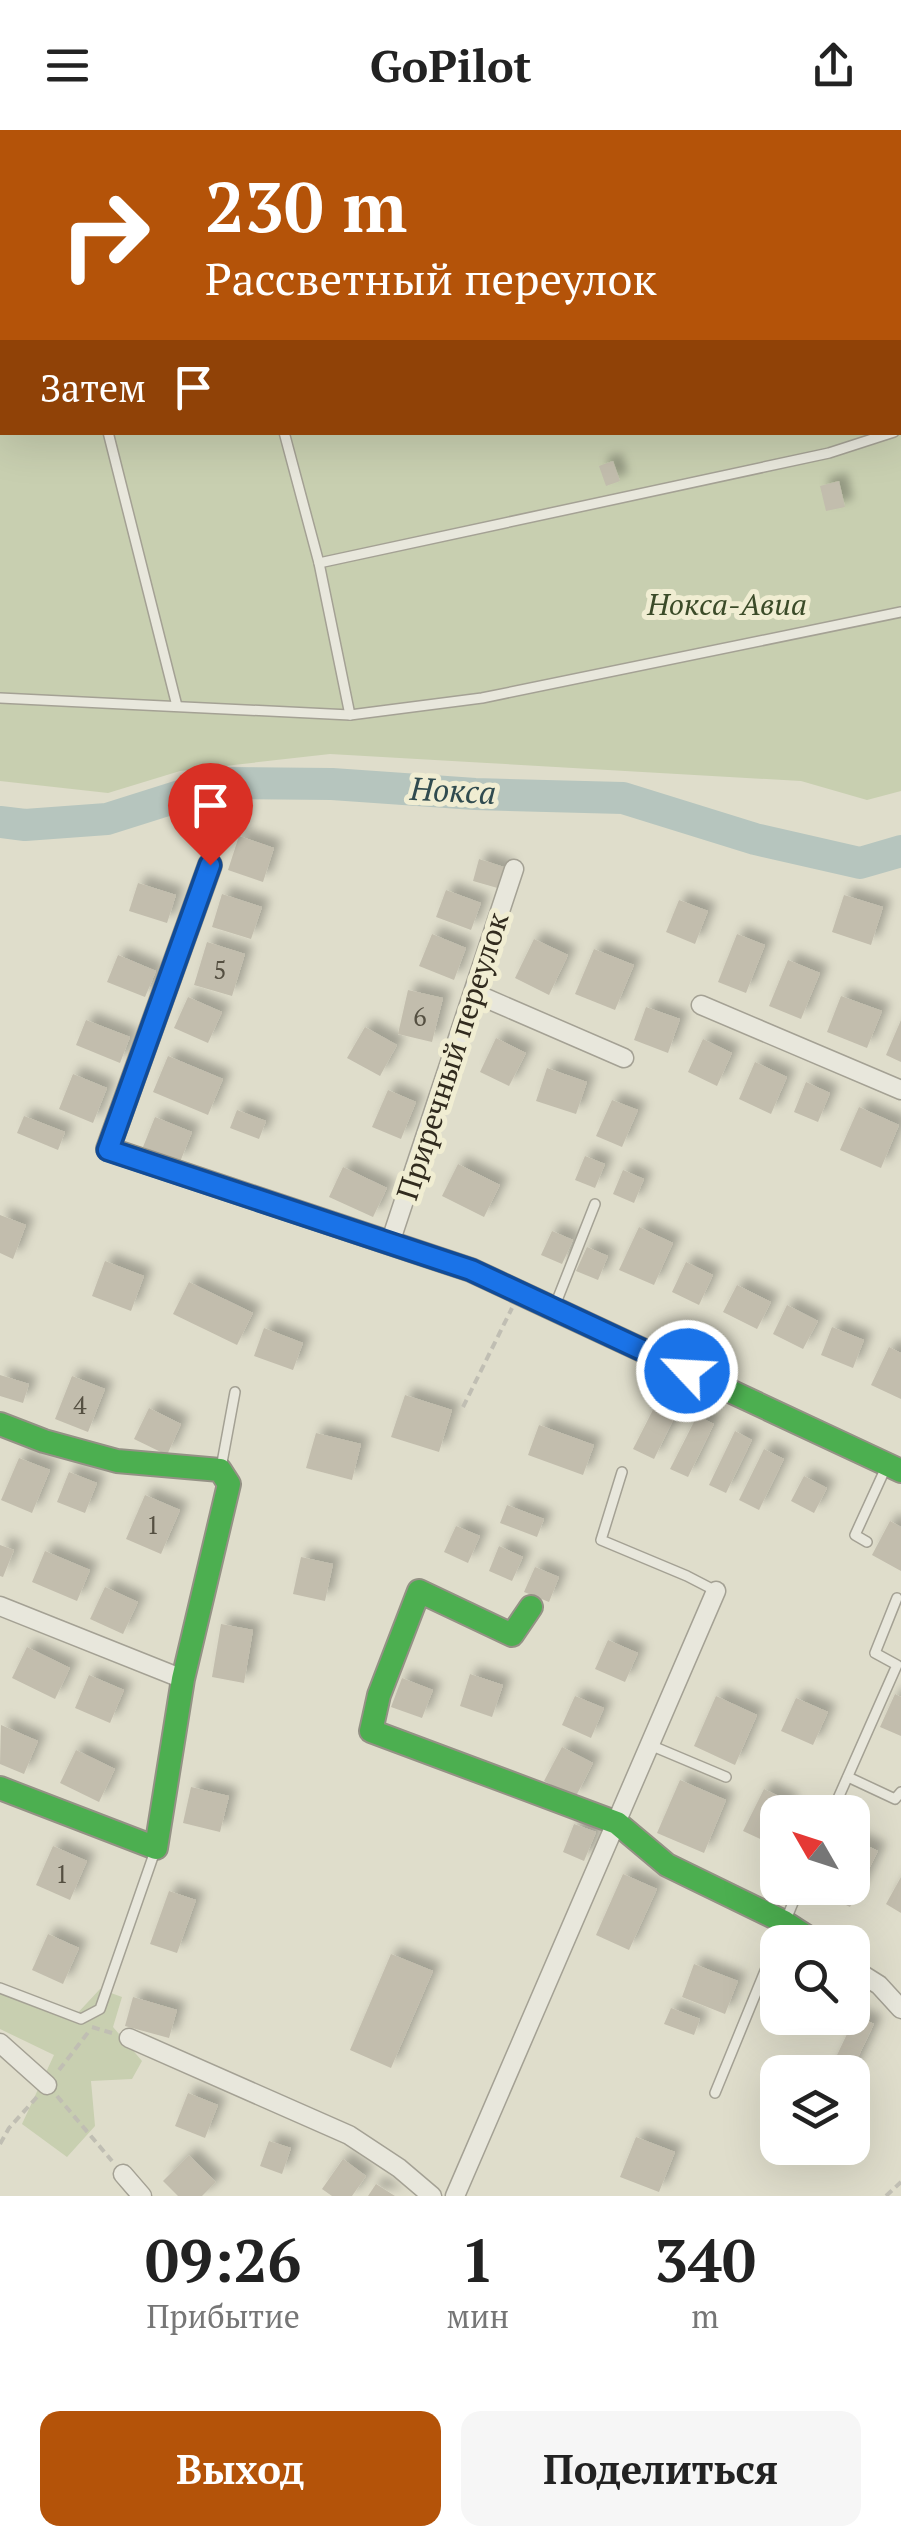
<!DOCTYPE html>
<html lang="ru">
<meta charset="utf-8">
<style>
body{margin:0;font-family:"PT Serif",serif;background:#f6f6f6;color:#222;height:100vh;display:flex;flex-direction:column;font-size:38px;white-space:nowrap}
*{box-sizing:border-box;margin:0}
p{font-size:32px;color:#767676}
.icon{flex:none;width:55px;height:55px;fill:none;stroke:currentColor;stroke-width:2;stroke-linecap:round;stroke-linejoin:round}
.map{position:relative;height:2066px;overflow:hidden}
.drawer{display:flex;flex-direction:column;background:#fff;flex:1}
.drawer>*{flex:none}
.top-card{position:absolute;left:0px;top:0px;width:902px;height:305px;box-shadow:0 10px 40px #0002;background:#b45309;color:#fff;overflow:hidden}
.needle{width:65px;rotate:309deg}
.tools{position:absolute;left:760px;top:1665px;display:grid;gap:20px}
.tools a{display:grid;place-items:center;width:110px;height:110px;border-radius:20px;background:#fff;box-shadow:0 10px 40px #0002;font-size:50px}
.pin{position:absolute;display:grid;place-items:center;width:85px;height:85px;color:#fff;margin:-102px -42px;border-radius:50% 50% 50% 0;rotate:-45deg;box-shadow:0 0 10px #0007}
.pin .icon{rotate:45deg}
.me{position:absolute;width:110px;margin:-55px;rotate:295deg;stroke-linejoin:round;filter:drop-shadow(0 0 8px #0008)}
.turn{display:flex;align-items:center;gap:35px;height:210px;padding:0 40px;font-size:45px}
.turn .icon{width:130px;height:130px;stroke-width:2.5}
.turn b{display:block;font-size:70px;line-height:85px}
.then{display:flex;align-items:center;height:95px;padding:0 40px;background:#0003;gap:20px;font-size:38px}
.eta{display:flex;justify-content:space-evenly;align-items:center;height:170px;text-align:center}
.eta b{font-size:60px;font-weight:700;line-height:70px}
.button{display:flex;gap:20px;margin-top:auto;padding:20px 40px}
.button a{flex:1;height:115px;border-radius:20px;background:#b45309;color:#fff;font-size:40px;font-weight:700;line-height:115px;text-align:center}
.button a+a{background:#f6f6f6;color:#222}
header{display:flex;justify-content:space-between;align-items:center;height:130px;padding:0 40px;background:#fff;font-size:45px;font-weight:700}
.map>svg:first-child{display:block}
</style>
<header><svg class="icon" aria-label="menu" viewBox="0 0 24 24"><path d="M4 6h16M4 12h16M4 18h16"/></svg>GoPilot<svg class="icon" aria-label="share" viewBox="0 0 24 24"><path d="M12 15V3M7 8l5-5 5 5M5 13v7h14v-7"/></svg></header>
<div class="map">
<svg width="901" height="2066" viewBox="0 0 901 2066">
<defs>
<filter id="shadow"><feDropShadow dx="8" dy="-8" stdDeviation="5" flood-color="#0004"/></filter>
</defs>
<rect width="100%" height="100%" fill="#dfddcb"/>
<g fill="#c8cfb0" fill-rule="evenodd">
<path d="M0,0H901V661L867,670L801,651L330,624L180,641L108,663L0,651ZM2,2H900V302H2Z"/>
<path d="M100,1859L122,1867L113,1897L142,1931L132,1949L91,1951L95,1996L67,2027L22,1994L54,1925L0,1899V1861L74,1887Z"/>
</g>
<g fill="none" stroke-linecap="round" stroke-linejoin="round">
<path stroke="#b6c5be" stroke-width="32" d="M0,692L25,695L107,689L221,653L332,654L475,664L623,668L755,709L860,733L901,721"/>
</g>
<g fill="#c2bdad" filter="url(#shadow)">
<path d="M613,331L620,351L606,356L599,336Z"/>
<path d="M839,351L845,377L826,381L820,356Z"/>
<path d="M239,706L274,718L263,752L228,740Z"/>
<path d="M479,729L507,738L501,759L473,751Z"/>
<path d="M138,753L176,765L167,793L129,781Z"/>
<path d="M446,760L481,773L471,800L436,787Z"/>
<path d="M222,764L262,777L251,809L212,797Z"/>
<path d="M844,765L883,777L871,815L832,802Z"/>
<path d="M679,770L708,781L695,814L666,802Z"/>
<path d="M432,804L466,818L454,850L419,836Z"/>
<path d="M737,804L765,815L746,863L718,852Z"/>
<path d="M534,809L568,825L549,865L515,848Z"/>
<path d="M207,812L245,824L232,866L194,855Z"/>
<path d="M594,819L634,835L615,880L575,864Z"/>
<path d="M118,825L156,841L145,867L107,852Z"/>
<path d="M788,830L820,843L801,889L769,876Z"/>
<path d="M408,860L443,868L432,912L398,904Z"/>
<path d="M841,866L882,881L867,918L827,902Z"/>
<path d="M188,867L222,882L208,913L174,898Z"/>
<path d="M646,877L680,889L668,923L634,910Z"/>
<path d="M86,890L130,907L120,933L76,915Z"/>
<path d="M901,890V932L886,925Z"/>
<path d="M365,897L397,915L380,946L347,928Z"/>
<path d="M496,908L526,923L509,956L480,942Z"/>
<path d="M703,909L732,923L717,956L688,942Z"/>
<path d="M168,926L223,949L208,985L153,962Z"/>
<path d="M755,932L787,947L771,984L739,969Z"/>
<path d="M547,938L587,952L576,984L536,971Z"/>
<path d="M73,944L107,958L93,993L59,979Z"/>
<path d="M806,952L830,963L818,992L794,982Z"/>
<path d="M388,960L416,972L401,1009L372,997Z"/>
<path d="M612,970L638,980L622,1017L596,1006Z"/>
<path d="M859,977L899,995L881,1038L840,1020Z"/>
<path d="M237,980L266,991L259,1009L230,998Z"/>
<path d="M24,986L65,1002L58,1020L17,1003Z"/>
<path d="M155,987L192,1002L180,1032L143,1017Z"/>
<path d="M585,1026L605,1034L595,1058L575,1050Z"/>
<path d="M458,1034L500,1055L484,1087L442,1066Z"/>
<path d="M343,1037L387,1058L373,1087L329,1067Z"/>
<path d="M623,1040L644,1049L634,1073L613,1064Z"/>
<path d="M0,1085L26,1095L13,1129L0,1123Z"/>
<path d="M639,1097L673,1113L654,1155L619,1140Z"/>
<path d="M552,1101L573,1110L562,1134L541,1125Z"/>
<path d="M587,1117L608,1126L598,1150L576,1141Z"/>
<path d="M105,1131L144,1146L131,1181L92,1166Z"/>
<path d="M686,1132L713,1145L699,1175L672,1162Z"/>
<path d="M189,1152L253,1183L237,1215L173,1184Z"/>
<path d="M737,1155L771,1172L757,1199L723,1182Z"/>
<path d="M787,1175L818,1191L803,1219L773,1204Z"/>
<path d="M832,1197L864,1210L853,1238L821,1225Z"/>
<path d="M264,1198L303,1213L293,1240L254,1226Z"/>
<path d="M889,1217L901,1223V1269L871,1255Z"/>
<path d="M0,1245L29,1254L23,1273L0,1266Z"/>
<path d="M72,1246L105,1259L88,1302L55,1289Z"/>
<path d="M405,1265L452,1280L439,1322L391,1307Z"/>
<path d="M659,1268L679,1278L654,1329L633,1319Z"/>
<path d="M149,1278L181,1294L167,1325L134,1309Z"/>
<path d="M697,1286L714,1294L688,1347L670,1339Z"/>
<path d="M539,1295L594,1315L583,1345L528,1325Z"/>
<path d="M735,1301L752,1310L726,1363L709,1355Z"/>
<path d="M316,1303L361,1314L352,1350L306,1338Z"/>
<path d="M764,1319L784,1329L759,1380L739,1370Z"/>
<path d="M19,1328L50,1340L32,1383L1,1370Z"/>
<path d="M69,1342L97,1353L85,1383L57,1372Z"/>
<path d="M804,1346L827,1358L814,1383L791,1371Z"/>
<path d="M145,1365L180,1380L161,1424L126,1409Z"/>
<path d="M507,1375L544,1389L537,1407L500,1393Z"/>
<path d="M890,1391L901,1397V1441L872,1425Z"/>
<path d="M456,1396L480,1406L468,1433L444,1422Z"/>
<path d="M0,1415L14,1420L3,1447L0,1446Z"/>
<path d="M499,1416L523,1427L512,1451L489,1441Z"/>
<path d="M45,1421L90,1440L77,1471L32,1452Z"/>
<path d="M301,1427L333,1434L325,1471L293,1464Z"/>
<path d="M535,1437L559,1447L549,1472L524,1462Z"/>
<path d="M105,1457L138,1472L123,1504L90,1489Z"/>
<path d="M221,1494L253,1500L244,1553L212,1547Z"/>
<path d="M608,1510L638,1523L625,1552L595,1539Z"/>
<path d="M27,1517L70,1538L55,1569L12,1548Z"/>
<path d="M470,1544L503,1555L492,1587L460,1576Z"/>
<path d="M89,1545L124,1560L110,1593L75,1578Z"/>
<path d="M402,1548L433,1560L422,1588L391,1577Z"/>
<path d="M895,1564L901,1567V1606L880,1597Z"/>
<path d="M575,1566L604,1578L591,1608L562,1595Z"/>
<path d="M716,1566L757,1585L735,1635L694,1616Z"/>
<path d="M796,1568L828,1582L813,1615L781,1601Z"/>
<path d="M1,1595L38,1611L24,1644L0,1634Z"/>
<path d="M562,1617L593,1633L575,1668L544,1651Z"/>
<path d="M76,1620L115,1639L99,1672L60,1653Z"/>
<path d="M680,1650L726,1670L704,1723L657,1703Z"/>
<path d="M191,1657L229,1666L220,1702L183,1693Z"/>
<path d="M764,1659L791,1672L786,1682H778V1700L771,1714L743,1701Z"/>
<path d="M574,1694L596,1702L584,1731L563,1722Z"/>
<path d="M852,1708L878,1721L850,1777L821,1763L824,1758H852Z"/>
<path d="M53,1716L87,1731L70,1770L36,1755Z"/>
<path d="M623,1744L657,1759L629,1820L596,1805Z"/>
<path d="M901,1747V1783L886,1774Z"/>
<path d="M169,1761L196,1770L177,1823L150,1814Z"/>
<path d="M48,1804L79,1818L63,1854L32,1840Z"/>
<path d="M391,1824L433,1841L391,1938L350,1920Z"/>
<path d="M694,1834L738,1851L725,1884L682,1867Z"/>
<path d="M133,1867L177,1880L169,1908L125,1896Z"/>
<path d="M671,1878L700,1889L694,1905L664,1894Z"/>
<path d="M856,1885L874,1894L851,1942H829Z"/>
<path d="M188,1963L218,1975L205,2008L175,1996Z"/>
<path d="M636,2007L675,2022L659,2062L620,2047Z"/>
<path d="M269,2011L291,2018L282,2044L260,2036Z"/>
<path d="M189,2025L216,2052L202,2066H178L163,2051Z"/>
<path d="M343,2029L366,2046L352,2066H332L322,2059Z"/>
<path d="M376,2054L395,2066H368Z"/>
</g>
<g fill="none" stroke-linecap="round" stroke-linejoin="round">
<defs>
<g id="lane">
<path d="M34,0V2"/>
<path d="M212,0V2"/>
<path d="M793,2L805,0"/>
<path d="M900,143H901"/>
<path d="M108,302L177,576"/>
<path d="M284,302L319,433L350,585"/>
<path d="M319,433L829,323L894,302"/>
<path d="M0,568L350,585L482,568L901,482"/>
<path d="M554,1178L595,1074"/>
<path d="M221,1338L235,1262"/>
<path d="M622,1342L601,1410L687,1446L716,1461"/>
<path d="M867,1412L855,1405L887,1335"/>
<path d="M650,1615L726,1647"/>
<path d="M848,1647L895,1669L901,1662"/>
<path d="M832,1682L897,1535L875,1523L897,1468"/>
<path d="M0,1858L81,1889L100,1879L155,1721"/>
<path d="M715,1963L799,1758"/>
</g>
<g id="street">
<path d="M133,2L147,0"/>
<path d="M0,27H2"/>
<path d="M474,863L624,928"/>
<path d="M701,875L901,960"/>
<path d="M390,1113L514,739"/>
<path d="M0,1476L183,1549"/>
<path d="M852,1838L879,1855L901,1879"/>
<path d="M129,1908L349,2005L399,2038L432,2066"/>
<path d="M0,1913L47,1955"/>
<path d="M123,2044L142,2066"/>
<path d="M455,2066L716,1461"/>
</g>
<g id="fast">
<path d="M210,735L108,1019L471,1140L901,1341"/>
<path d="M0,1294L44,1311L117,1331L220,1340L229,1354L183,1549L156,1718L0,1658"/>
<path d="M531,1477L512,1505L419,1461L379,1565L371,1601L617,1693L667,1735L784,1792L815,1812"/>
</g>
</defs>
<use href="#lane" stroke="#a4a194" stroke-width="12"/>
<use href="#street" stroke="#a4a194" stroke-width="21"/>
<use href="#fast" stroke="#949185" stroke-width="26"/>
<g stroke="#c0beb3" stroke-width="4" stroke-dasharray="8 5" stroke-linecap="butt">
<path d="M463,1277L512,1178"/>
<path d="M92,1897L112,1903"/>
<path d="M59,1940L90,1900"/>
<path d="M57,1966L112,2031"/>
<path d="M0,2014L9,1998L37,1967"/>
<path d="M886,2066L901,2052"/>
</g>
<use href="#lane" stroke="#e8e7dc" stroke-width="9"/>
<use href="#street" stroke="#e8e7dc" stroke-width="18"/>
<use href="#fast" stroke="#4caf50" stroke-width="22"/>
</g>
<g fill="none" stroke-linecap="round" stroke-linejoin="round">
<defs>
<path id="route" d="M210,735L108,1020L471,1140L687,1241"/>
</defs>
<use href="#route" stroke="#114b97" stroke-width="25"/>
<use href="#route" stroke="#1a73e8" stroke-width="18"/>
</g>
<g text-anchor="middle" dominant-baseline="central" stroke-width="10" stroke-linejoin="round" paint-order="stroke">
<g font-size="25" fill="#555042">
<text x="220" y="839">5</text>
<text x="420" y="886">6</text>
<text x="80" y="1274">4</text>
<text x="153" y="1394">1</text>
<text x="62" y="1743">1</text>
</g>
<g font-size="30" font-style="italic" fill="#3b4b28" stroke="#f0edd2">
<text x="727" y="474">Нокса-Авиа</text>
</g>
<g font-size="30" fill="#312b1e" stroke="#f0edd2">
<text transform="translate(452 926) rotate(-72)">Приречный переулок</text>
</g>
<g font-size="32" font-style="italic" fill="#304b4f" stroke="#f0edd2">
<text transform="translate(453 660) rotate(3)">Нокса</text>
</g>
</g>
</svg>
<div class="tools">
<a><svg class="needle" viewBox="-14 -14 28 28"><path d="M0-13l5 13h-10z" fill="#e53935"/><path d="M0 13l5-13h-10z" fill="#767676"/></svg></a>
<a><svg class="icon" aria-label="search" viewBox="0 0 24 24"><circle cx="10" cy="10" r="6"/><path d="M15 15l6 6"/></svg></a>
<a><svg class="icon" aria-label="layers" viewBox="0 0 24 24"><path d="M12 4l9 5-9 5-9-5zM3 14l9 5 9-5"/></svg></a>
</div>
<div class="pin" style="left:210px;top:735px;background:#d93025"><svg class="icon" aria-label="arrive" viewBox="0 0 24 24"><path d="M6 21V4h12l-3 4 3 4H6"/></svg></div>
<svg class="me" style="left:687px;top:1241px" viewBox="-20 -20 40 40"><circle r="17" fill="#1a73e8" stroke="#fff" stroke-width="3"/><path d="M0-11L8 9 0 5-8 9z" fill="#fff"/></svg>
<div class="top-card">
<div class="turn"><svg class="icon" aria-label="right" viewBox="0 0 24 24"><path d="M7 20v-9h11M14 6l5 5-5 5"/></svg><div><b>230 m</b>Рассветный переулок</div></div>
<div class="then">Затем<svg class="icon" aria-label="arrive" viewBox="0 0 24 24"><path d="M6 21V4h12l-3 4 3 4H6"/></svg></div>
</div>
</div>
<section class="drawer">
<div class="eta">
<div><b>09:26</b><p>Прибытие</p></div>
<div><b>1</b><p>мин</p></div>
<div><b>340</b><p>m</p></div>
</div>
<div class="button"><a>Выход</a><a>Поделиться</a></div>
</section>
